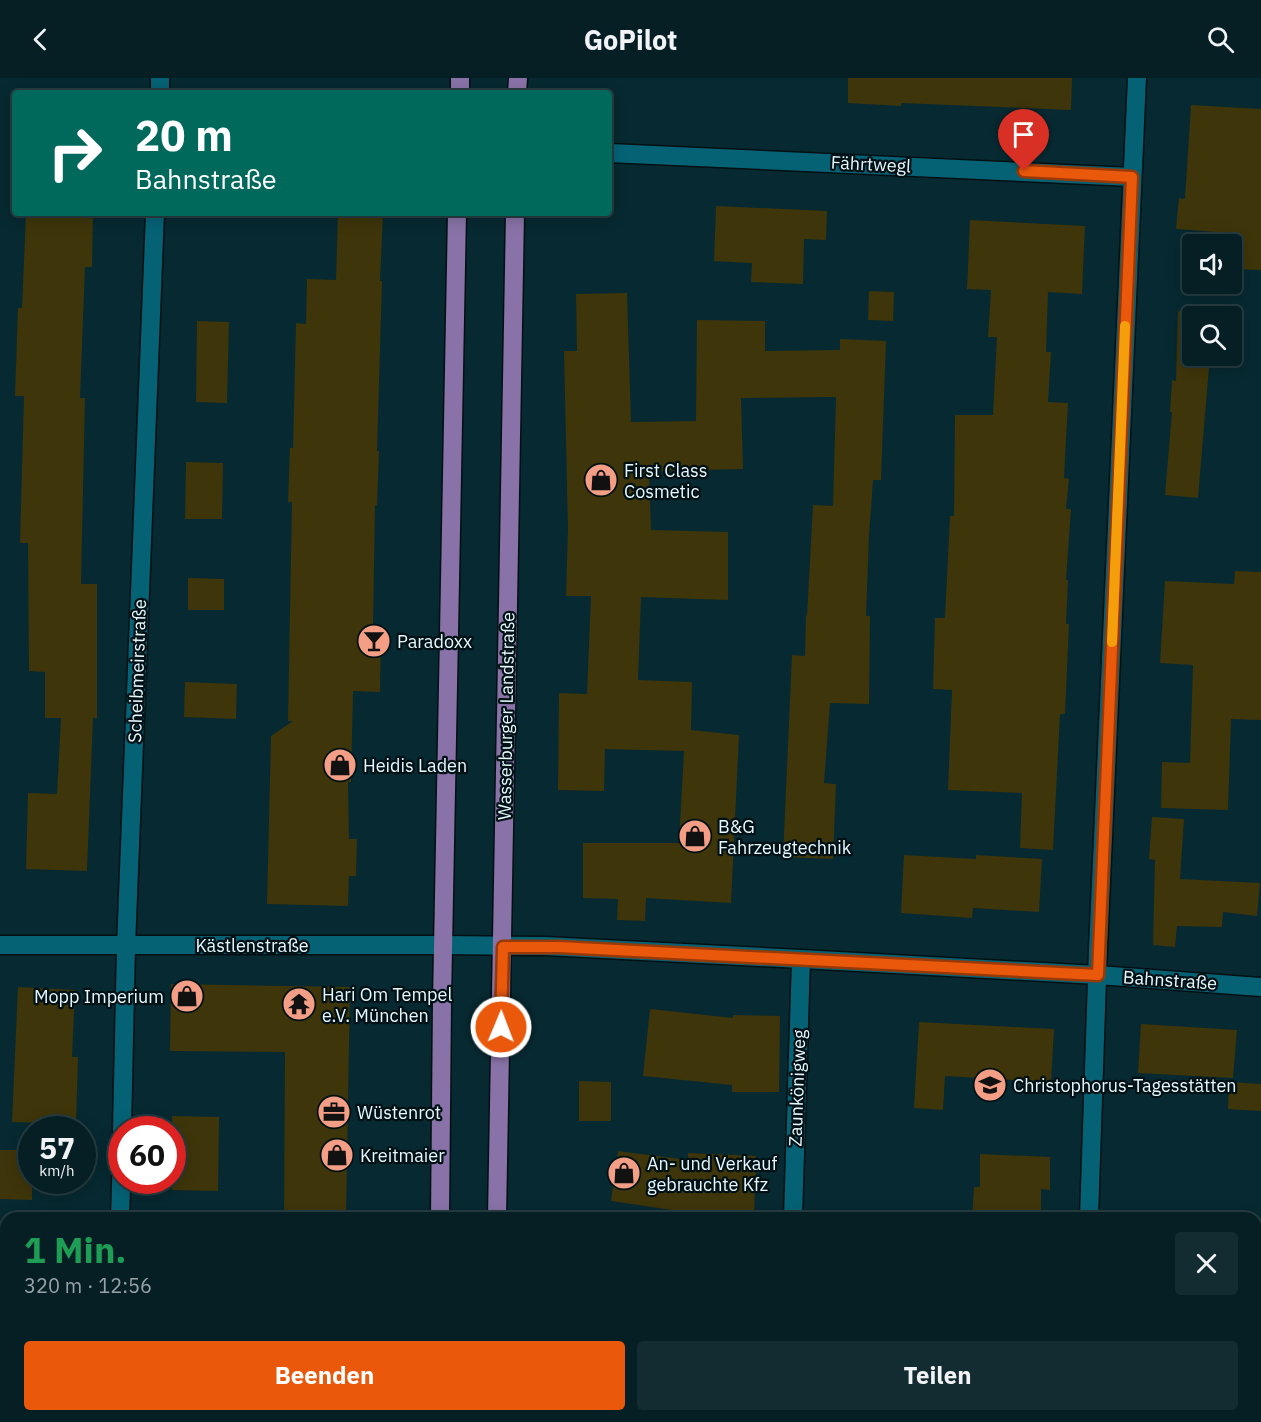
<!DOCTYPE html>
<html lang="de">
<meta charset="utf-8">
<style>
body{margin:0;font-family:"IBM Plex Sans",sans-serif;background:#132c32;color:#f1f3f6;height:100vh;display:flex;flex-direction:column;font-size:22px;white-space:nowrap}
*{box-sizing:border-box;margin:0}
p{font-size:20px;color:#97a2a7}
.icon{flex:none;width:33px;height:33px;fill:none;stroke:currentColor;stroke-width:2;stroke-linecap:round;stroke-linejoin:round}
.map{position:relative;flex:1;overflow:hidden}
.side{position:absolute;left:0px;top:1134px;width:1262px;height:210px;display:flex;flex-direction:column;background:#051f25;border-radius:18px 18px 0 0;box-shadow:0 3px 15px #0003,0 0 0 2px #263d42}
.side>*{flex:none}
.guide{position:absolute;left:12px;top:12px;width:600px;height:126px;border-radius:6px;box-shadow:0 3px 15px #0003,0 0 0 2px #263d42;background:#00695c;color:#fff;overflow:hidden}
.tools{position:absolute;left:1182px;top:156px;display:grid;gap:12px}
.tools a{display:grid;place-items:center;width:60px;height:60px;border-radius:6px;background:#051f25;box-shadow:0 3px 15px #0003,0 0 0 2px #263d42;font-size:30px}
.speed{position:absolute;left:18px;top:1038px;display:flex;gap:12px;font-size:30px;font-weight:700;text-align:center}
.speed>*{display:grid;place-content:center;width:78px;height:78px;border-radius:50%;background:#051f25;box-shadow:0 3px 15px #0003,0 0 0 2px #263d42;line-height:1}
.speed small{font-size:15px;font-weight:400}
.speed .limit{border:9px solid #d22;background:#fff;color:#111}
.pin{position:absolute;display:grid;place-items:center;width:51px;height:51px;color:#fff;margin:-62px -26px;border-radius:50% 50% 50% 0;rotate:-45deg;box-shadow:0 0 6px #0007}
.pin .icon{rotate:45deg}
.me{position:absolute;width:66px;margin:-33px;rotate:1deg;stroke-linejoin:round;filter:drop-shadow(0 0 4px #0008)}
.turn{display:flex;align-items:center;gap:21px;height:126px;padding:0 24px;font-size:27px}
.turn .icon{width:78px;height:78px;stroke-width:2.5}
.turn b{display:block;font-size:42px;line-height:51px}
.round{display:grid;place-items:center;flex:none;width:63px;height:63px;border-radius:6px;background:#132c32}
.overview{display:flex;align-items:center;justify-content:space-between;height:102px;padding:0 24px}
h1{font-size:36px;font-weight:700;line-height:45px;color:#1e9e55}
.primary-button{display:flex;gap:12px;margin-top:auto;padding:12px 24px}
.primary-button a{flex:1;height:69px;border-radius:6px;background:#ea580c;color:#fff;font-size:24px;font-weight:700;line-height:69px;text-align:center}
.primary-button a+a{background:#132c32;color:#f1f3f6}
header{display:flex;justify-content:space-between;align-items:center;height:78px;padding:0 24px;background:#051f25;font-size:27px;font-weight:700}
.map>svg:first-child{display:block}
</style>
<header><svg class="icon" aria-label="back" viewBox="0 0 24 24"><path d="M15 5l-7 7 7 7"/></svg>GoPilot<svg class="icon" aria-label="search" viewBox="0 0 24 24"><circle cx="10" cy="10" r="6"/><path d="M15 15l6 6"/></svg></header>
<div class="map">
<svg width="1261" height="1344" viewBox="0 0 1261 1344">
<rect width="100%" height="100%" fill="#072931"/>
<g fill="#3e350a">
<path d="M848,0H1072L1071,32L901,25V28L848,25Z"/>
<path d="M1191,27L1261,31V192L1232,191V166H1215L1216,154L1176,151L1179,120L1185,121Z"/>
<path d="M716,128L827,133L826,162L804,161L803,206L751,204L752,185L714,183Z"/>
<path d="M26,135H93L92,189H85L80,320H85L81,506H97V640H93L87,793L26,791L28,715L57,716L61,640H45V594L29,593L28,465H20L24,318H15L18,230H22Z"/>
<path d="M338,135H383L380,203H382L377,373H379L377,427H375L373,548H381L380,614L353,613L351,704H348L349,761H357L356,798H349L348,828L267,826L271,658L293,643H288L292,424H288L290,370H293L296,245L306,246L307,201L336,202Z"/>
<path d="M970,142L1085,148L1082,216L1048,214L1046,274H1051L1048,324L1068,325L1064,400L1069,401L1066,431H1071L1066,502H1068L1066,546H1069L1065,636H1060L1053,772L1020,770L1022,715L948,712L952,612L933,611L935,540H945L950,438H954L955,337H993L997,259H988L991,212L967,211Z"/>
<path d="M869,213L894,214L893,243L868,242Z"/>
<path d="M627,215L631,344L696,343L697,242L765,243V273L840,272V261L886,263L881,402H873L869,457L866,538H870L869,626L830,625L824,705L836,706L833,781L783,779L792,577L805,578L806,537L807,538L813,427L833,428L836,319L741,320L743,391L649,393L651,452L728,454V522L641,519L638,602L692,604L691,652L739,657L731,825L646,820L645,843L617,842L618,821L583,820V765H679L684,673L605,671L604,713L558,712L559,615L587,616L591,518H566L568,451L564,273H577L576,216Z"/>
<path d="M1178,233L1229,236V238H1192V278H1210L1198,420L1165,417L1172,334H1170L1172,302L1176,303Z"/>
<path d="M197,243L229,244L227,325L196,324Z"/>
<path d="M186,384L223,385L222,441H185Z"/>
<path d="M1235,493L1261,494V642L1231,641L1228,732L1161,730L1162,684L1190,685L1193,587L1160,585L1165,503L1234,506Z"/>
<path d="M188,500L224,501V532H188Z"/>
<path d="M185,604L237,606L236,641L184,639Z"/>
<path d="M1152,739L1184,741L1180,801L1260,805L1257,838L1223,834L1222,849L1177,848L1175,869L1153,867L1155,782L1149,781Z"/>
<path d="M904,777L976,781V777L1042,781L1039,834L973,830L972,840L901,835Z"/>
<path d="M171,906L350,909L346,1140H284L285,974L170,973Z"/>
<path d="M18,909L75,912L72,979H78L76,1046L12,1044Z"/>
<path d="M650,931L733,940V937L780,938L779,1014H732V1007L643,998Z"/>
<path d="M919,944L1054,951L1051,1004L945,998L943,1032L914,1030Z"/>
<path d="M1141,946L1237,952L1233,1000L1138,995Z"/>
<path d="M579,1003L611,1004V1043H579Z"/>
<path d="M1229,1004L1261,1006V1033L1228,1031Z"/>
<path d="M172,1038L219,1039L218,1113L172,1112Z"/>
<path d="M0,1072H32V1122L0,1121Z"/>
<path d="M618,1073L688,1082V1075L756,1078L754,1140H686V1134L611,1123Z"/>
<path d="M980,1076L1050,1079V1112L1041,1111V1140H972L974,1109H980Z"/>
</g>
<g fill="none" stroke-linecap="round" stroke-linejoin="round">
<defs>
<g id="minor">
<path d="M160,15V0"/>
<path d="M609,75L1132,99"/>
<path d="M0,867H444"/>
<path d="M122,1052L126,868L155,135"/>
<path d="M120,1140L122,1076"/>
<path d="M793,1140L801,881"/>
<path d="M1089,1140L1098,871L1137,0"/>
<path d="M1256,1280H1261"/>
<path d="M115,1344V1338"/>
<path d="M787,1344V1338"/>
<path d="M1083,1344V1338"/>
</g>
<path id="tertiary" d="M444,867L545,868L801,881L1098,897L1261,909"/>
<g id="primary">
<path d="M460,15V0"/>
<path d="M517,15L518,0"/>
<path d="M440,1140L442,923L457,135"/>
<path d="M497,1140L515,135"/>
<path d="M436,1344V1338"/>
<path d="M493,1344V1338"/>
</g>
</defs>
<use href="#minor" stroke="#041013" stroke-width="21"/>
<use href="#tertiary" stroke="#041013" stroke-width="21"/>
<use href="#primary" stroke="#041013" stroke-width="21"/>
<use href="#minor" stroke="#056275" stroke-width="18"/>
<use href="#tertiary" stroke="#056275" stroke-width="18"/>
<use href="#primary" stroke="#8872a7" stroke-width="18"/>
</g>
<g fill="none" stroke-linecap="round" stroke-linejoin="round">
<defs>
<path id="route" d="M501,949L503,869H559L1098,897L1132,99L1024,93"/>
</defs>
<use href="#route" stroke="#983908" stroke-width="15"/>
<use href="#route" stroke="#ea580c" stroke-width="10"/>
<path stroke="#f59e0b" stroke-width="10" d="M1112,564L1125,248"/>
</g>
<defs>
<symbol id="shop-disc" viewBox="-11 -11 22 22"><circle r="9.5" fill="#f49e86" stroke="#001116"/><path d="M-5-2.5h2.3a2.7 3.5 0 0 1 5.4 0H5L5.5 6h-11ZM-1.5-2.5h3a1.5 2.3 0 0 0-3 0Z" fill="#111"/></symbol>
<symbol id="bar-disc" viewBox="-11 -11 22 22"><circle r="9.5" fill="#f49e86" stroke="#001116"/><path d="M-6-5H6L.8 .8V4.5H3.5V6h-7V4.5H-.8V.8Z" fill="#111"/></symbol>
<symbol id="temple-disc" viewBox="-11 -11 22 22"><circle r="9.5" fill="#f49e86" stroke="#001116"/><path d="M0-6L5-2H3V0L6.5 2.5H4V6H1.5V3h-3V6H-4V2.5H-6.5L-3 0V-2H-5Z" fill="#111"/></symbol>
<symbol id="school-disc" viewBox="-11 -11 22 22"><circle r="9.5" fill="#f49e86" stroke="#001116"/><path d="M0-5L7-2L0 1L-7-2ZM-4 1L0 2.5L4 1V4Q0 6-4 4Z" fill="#111"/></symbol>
<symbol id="office-disc" viewBox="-11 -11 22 22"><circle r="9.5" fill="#f49e86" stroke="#001116"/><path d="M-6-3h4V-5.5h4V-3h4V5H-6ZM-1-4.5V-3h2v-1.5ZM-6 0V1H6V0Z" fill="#111"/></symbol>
</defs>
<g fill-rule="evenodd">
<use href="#shop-disc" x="582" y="383" width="38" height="38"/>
<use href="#bar-disc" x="355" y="544" width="38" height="38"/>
<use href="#shop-disc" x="321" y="668" width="38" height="38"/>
<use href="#shop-disc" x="676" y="739" width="38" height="38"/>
<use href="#shop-disc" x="168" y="899" width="38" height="38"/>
<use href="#temple-disc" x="280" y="907" width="38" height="38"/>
<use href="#school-disc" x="971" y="988" width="38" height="38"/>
<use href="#office-disc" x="315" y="1015" width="38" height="38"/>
<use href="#shop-disc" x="318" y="1058" width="38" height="38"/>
<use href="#shop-disc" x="605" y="1076" width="38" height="38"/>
</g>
<g text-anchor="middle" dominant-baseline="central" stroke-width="4.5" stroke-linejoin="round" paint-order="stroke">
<g font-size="18" fill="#e7f9fe" stroke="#001116">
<text transform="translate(871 86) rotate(3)">Fährtwegl</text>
<text transform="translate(137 593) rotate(-88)">Scheibmeirstraße</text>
<text transform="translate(506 638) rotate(-89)">Wasserburger Landstraße</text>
<text x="252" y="867">Kästlenstraße</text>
<text transform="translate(1170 902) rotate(4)">Bahnstraße</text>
<text transform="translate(797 1010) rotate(-88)">Zaunkönigweg</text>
</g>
<g font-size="18" fill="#e7f9fe" stroke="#001116" text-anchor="start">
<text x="624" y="392">First Class<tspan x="624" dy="21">Cosmetic</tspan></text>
<text x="397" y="563">Paradoxx</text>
<text x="363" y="687">Heidis Laden</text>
<text x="718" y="748">B&amp;G<tspan x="718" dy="21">Fahrzeugtechnik</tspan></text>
<text x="322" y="916">Hari Om Tempel<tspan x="322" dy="21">e.V. München</tspan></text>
<text x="164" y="918" text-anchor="end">Mopp Imperium</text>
<text x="1013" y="1007">Christophorus-Tagesstätten</text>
<text x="357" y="1034">Wüstenrot</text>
<text x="360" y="1077">Kreitmaier</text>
<text x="647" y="1085">An- und Verkauf<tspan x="647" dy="21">gebrauchte Kfz</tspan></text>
</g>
</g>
</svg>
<div class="tools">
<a><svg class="icon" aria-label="sound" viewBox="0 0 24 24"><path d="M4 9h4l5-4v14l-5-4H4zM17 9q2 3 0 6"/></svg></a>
<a><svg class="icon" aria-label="search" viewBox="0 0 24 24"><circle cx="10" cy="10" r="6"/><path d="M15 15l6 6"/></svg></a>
</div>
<div class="speed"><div>57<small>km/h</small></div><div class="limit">60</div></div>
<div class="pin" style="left:1024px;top:93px;background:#d93025"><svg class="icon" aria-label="arrive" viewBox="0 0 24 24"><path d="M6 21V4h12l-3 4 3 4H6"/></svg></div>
<svg class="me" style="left:501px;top:949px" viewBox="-20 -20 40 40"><circle r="17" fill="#ea580c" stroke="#fff" stroke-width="3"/><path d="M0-11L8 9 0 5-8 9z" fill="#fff"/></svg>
<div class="guide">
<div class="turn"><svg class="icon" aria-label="right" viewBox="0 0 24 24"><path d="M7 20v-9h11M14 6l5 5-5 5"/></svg><div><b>20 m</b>Bahnstraße</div></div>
</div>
<section class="side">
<div class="overview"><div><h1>1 Min.</h1><p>320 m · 12:56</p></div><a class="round"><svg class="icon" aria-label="close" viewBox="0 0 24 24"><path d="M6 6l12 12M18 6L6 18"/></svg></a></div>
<div class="primary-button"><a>Beenden</a><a>Teilen</a></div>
</section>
</div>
